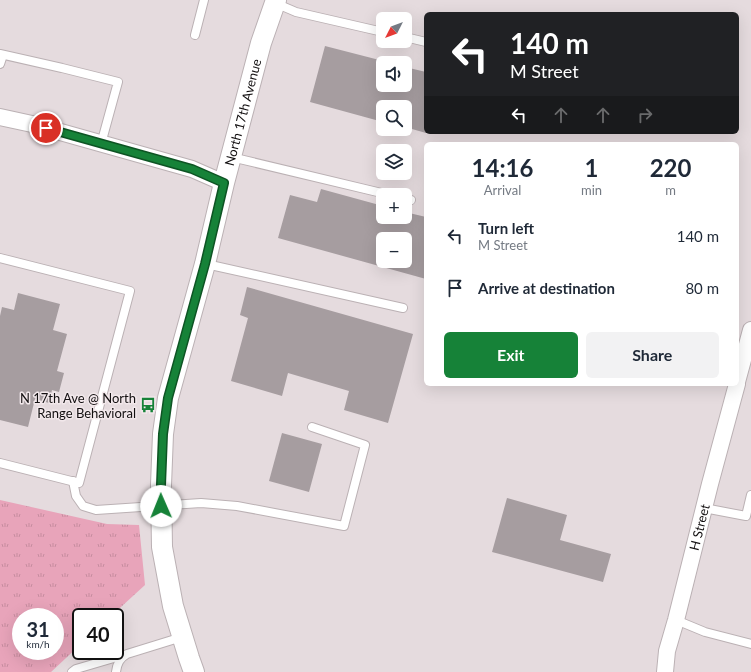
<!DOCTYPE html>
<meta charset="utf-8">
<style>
body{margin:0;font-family:Lato,sans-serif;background:#f2f2f3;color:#1f2937;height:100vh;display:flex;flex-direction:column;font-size:15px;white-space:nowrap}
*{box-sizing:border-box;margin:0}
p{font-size:13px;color:#747a83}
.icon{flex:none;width:22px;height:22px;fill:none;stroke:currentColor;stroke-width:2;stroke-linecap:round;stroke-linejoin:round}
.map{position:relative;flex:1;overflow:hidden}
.drawer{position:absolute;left:424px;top:142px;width:315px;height:244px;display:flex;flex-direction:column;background:#fff;border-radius:6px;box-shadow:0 4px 16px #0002}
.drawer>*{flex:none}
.guide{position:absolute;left:424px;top:12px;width:315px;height:122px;border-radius:6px;box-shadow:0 4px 16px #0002;background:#202124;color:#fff;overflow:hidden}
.needle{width:26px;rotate:228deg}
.fabs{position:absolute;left:376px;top:12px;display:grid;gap:8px}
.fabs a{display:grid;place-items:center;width:36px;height:36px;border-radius:6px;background:#fff;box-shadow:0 4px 16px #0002;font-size:20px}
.speed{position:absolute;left:12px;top:608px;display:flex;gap:8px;font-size:20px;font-weight:700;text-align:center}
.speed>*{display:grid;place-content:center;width:52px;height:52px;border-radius:50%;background:#fff;box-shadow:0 4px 16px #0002;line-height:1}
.speed small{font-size:10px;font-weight:400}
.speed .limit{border:2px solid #111;border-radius:6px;background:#fff;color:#111}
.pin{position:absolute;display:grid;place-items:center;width:34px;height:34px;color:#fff;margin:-17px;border:2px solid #fff;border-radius:50%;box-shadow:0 1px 4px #0007}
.me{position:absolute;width:44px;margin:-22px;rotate:359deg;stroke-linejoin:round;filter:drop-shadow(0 0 3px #0008)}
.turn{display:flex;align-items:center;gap:14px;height:84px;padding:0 20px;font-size:18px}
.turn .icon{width:52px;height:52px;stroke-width:2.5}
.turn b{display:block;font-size:28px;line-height:34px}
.lanes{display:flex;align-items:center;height:38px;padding:0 20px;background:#0003;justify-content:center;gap:20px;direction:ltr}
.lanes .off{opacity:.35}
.eta{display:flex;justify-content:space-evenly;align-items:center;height:68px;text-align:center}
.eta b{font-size:24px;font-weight:700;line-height:28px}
.action{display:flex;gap:8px;margin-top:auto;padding:8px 20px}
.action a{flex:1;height:46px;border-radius:6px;background:#168238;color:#fff;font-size:16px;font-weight:700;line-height:46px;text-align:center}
.action a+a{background:#f2f2f3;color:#1f2937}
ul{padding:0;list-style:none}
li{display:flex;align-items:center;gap:12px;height:52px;padding:0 20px}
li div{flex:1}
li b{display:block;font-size:15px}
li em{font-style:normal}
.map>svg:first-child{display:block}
</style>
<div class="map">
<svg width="751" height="672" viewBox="0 0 751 672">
<defs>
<pattern id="grass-tufts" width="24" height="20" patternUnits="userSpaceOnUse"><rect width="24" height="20" fill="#e8a4ba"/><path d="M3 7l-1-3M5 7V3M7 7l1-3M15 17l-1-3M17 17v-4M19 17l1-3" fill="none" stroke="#c68c9f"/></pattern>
</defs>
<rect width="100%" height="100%" fill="#e5dbde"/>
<path fill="url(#grass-tufts)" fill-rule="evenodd" d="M0,500L107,524L139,525L145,585L110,617H81V644L51,672H0ZM21,617H55V651H21Z"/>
<g fill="#a69da0" fill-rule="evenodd">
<path d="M325,46L391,63H383V85H405V67L426,72V133L405,127V107H383V122L310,102Z"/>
<path d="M321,189L383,206V217H405V212L426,217V279L278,238L290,195L317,202ZM383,239H405V261H383Z"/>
<path d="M247,287L413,334L388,423L344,410L349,391L288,373L282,396L231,381L248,318L240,315Z"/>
<path d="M18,293L60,304L53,330L67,334L57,371L64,373L59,392L52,390L49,403L35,399L28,427L0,420V316L2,307L14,310Z"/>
<path d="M282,433L322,444L309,492L269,481Z"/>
<path d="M507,498L567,515L560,540L611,554L603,582L492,552Z"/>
</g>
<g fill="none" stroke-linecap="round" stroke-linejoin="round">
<defs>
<g id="service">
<path d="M275,3L296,12L383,32"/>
<path d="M195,35L204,0"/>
<path d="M405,37L426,42"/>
<path d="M0,54L62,68L118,82L101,144"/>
<path d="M0,64L3,55"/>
<path d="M231,157L390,195"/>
<path d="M405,199L411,200"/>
<path d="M0,258L130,291L79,483L0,463"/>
<path d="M206,264L403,308"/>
<path d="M73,481L76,496L83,506L96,510L201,503L237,506L344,526L365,445L312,427"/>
<path d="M704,508L746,516L751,495"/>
<path d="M676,620L705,632L751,644"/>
<path d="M72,672L76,669L124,655"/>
<path d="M116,672C117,663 120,658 127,654L182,637"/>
</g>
<g id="minor">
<path d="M0,117L32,124L192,169L224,183"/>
<path d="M737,382L751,330"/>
<path id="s1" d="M665,672L667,651L676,620L710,484L737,384"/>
</g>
<g id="tertiary">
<path id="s2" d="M194,672L189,658L173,606L162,547L161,485L163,434L168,398L205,264L224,183L261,43L276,0"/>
</g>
</defs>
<use href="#service" stroke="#bbb1b4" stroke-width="10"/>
<use href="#minor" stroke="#bbb1b4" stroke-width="18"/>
<use href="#tertiary" stroke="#bbb1b4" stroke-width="22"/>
<use href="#service" stroke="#fff" stroke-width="8"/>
<use href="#minor" stroke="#fff" stroke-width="16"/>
<use href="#tertiary" stroke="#fff" stroke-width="20"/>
</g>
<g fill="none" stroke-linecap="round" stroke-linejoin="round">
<defs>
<path id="route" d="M46,128L192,169L224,183L205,264L168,398L163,434L161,485V506"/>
</defs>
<use href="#route" stroke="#0e5424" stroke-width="10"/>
<use href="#route" stroke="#168238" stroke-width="7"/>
</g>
<defs>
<symbol id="bus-bare" viewBox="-9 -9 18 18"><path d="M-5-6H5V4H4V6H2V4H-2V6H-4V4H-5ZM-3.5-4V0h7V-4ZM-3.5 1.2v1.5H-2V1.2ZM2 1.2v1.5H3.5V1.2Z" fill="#168238" stroke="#f2e8eb" stroke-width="2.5" paint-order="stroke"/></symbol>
</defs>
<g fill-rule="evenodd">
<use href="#bus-bare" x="137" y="394" width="22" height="22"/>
</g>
<g text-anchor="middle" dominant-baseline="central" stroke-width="3" stroke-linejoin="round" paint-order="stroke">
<g font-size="13" fill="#120f10" stroke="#f2e8eb">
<text stroke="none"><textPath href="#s2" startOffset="574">North 17th Avenue</textPath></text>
<text stroke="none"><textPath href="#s1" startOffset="149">H Street</textPath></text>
</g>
<g font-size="13" fill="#120f10" stroke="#f2e8eb" text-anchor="end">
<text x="136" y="398">N 17th Ave @ North<tspan x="136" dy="15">Range Behavioral</tspan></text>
</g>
</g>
</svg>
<div class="fabs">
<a><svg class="needle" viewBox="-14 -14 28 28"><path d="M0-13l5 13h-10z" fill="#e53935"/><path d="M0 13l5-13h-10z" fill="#747a83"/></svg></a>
<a><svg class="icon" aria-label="sound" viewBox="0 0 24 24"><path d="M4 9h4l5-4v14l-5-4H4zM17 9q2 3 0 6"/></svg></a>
<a><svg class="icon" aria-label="search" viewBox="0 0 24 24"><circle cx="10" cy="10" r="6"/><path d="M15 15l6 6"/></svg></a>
<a><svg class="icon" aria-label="layers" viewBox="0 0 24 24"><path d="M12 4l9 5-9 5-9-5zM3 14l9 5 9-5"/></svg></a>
<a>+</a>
<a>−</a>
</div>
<div class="speed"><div>31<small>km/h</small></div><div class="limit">40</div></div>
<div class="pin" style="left:46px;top:128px;background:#d93025"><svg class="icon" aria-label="arrive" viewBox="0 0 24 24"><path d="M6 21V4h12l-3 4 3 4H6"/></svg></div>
<svg class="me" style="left:161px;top:506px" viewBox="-20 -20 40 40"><circle r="19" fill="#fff"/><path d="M0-13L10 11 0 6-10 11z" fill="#168238"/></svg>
<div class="guide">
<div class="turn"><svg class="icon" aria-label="left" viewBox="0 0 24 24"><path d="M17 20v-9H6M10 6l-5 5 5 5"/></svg><div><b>140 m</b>M Street</div></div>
<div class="lanes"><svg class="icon" aria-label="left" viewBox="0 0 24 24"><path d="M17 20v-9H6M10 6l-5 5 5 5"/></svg><svg class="icon off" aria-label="ahead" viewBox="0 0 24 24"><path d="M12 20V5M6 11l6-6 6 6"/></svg><svg class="icon off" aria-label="ahead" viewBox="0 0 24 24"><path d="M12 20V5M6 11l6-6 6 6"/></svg><svg class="icon off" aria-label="right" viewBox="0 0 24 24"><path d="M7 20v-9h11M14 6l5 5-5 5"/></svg></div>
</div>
<section class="drawer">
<div class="eta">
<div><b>14:16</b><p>Arrival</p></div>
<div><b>1</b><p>min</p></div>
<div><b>220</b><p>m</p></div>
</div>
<ul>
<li><svg class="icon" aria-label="left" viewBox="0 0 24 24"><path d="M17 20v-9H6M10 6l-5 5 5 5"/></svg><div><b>Turn left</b><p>M Street</p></div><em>140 m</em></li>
<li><svg class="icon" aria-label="arrive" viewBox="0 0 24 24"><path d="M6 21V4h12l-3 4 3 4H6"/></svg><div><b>Arrive at destination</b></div><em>80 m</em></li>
</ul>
<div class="action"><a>Exit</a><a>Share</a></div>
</section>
</div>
